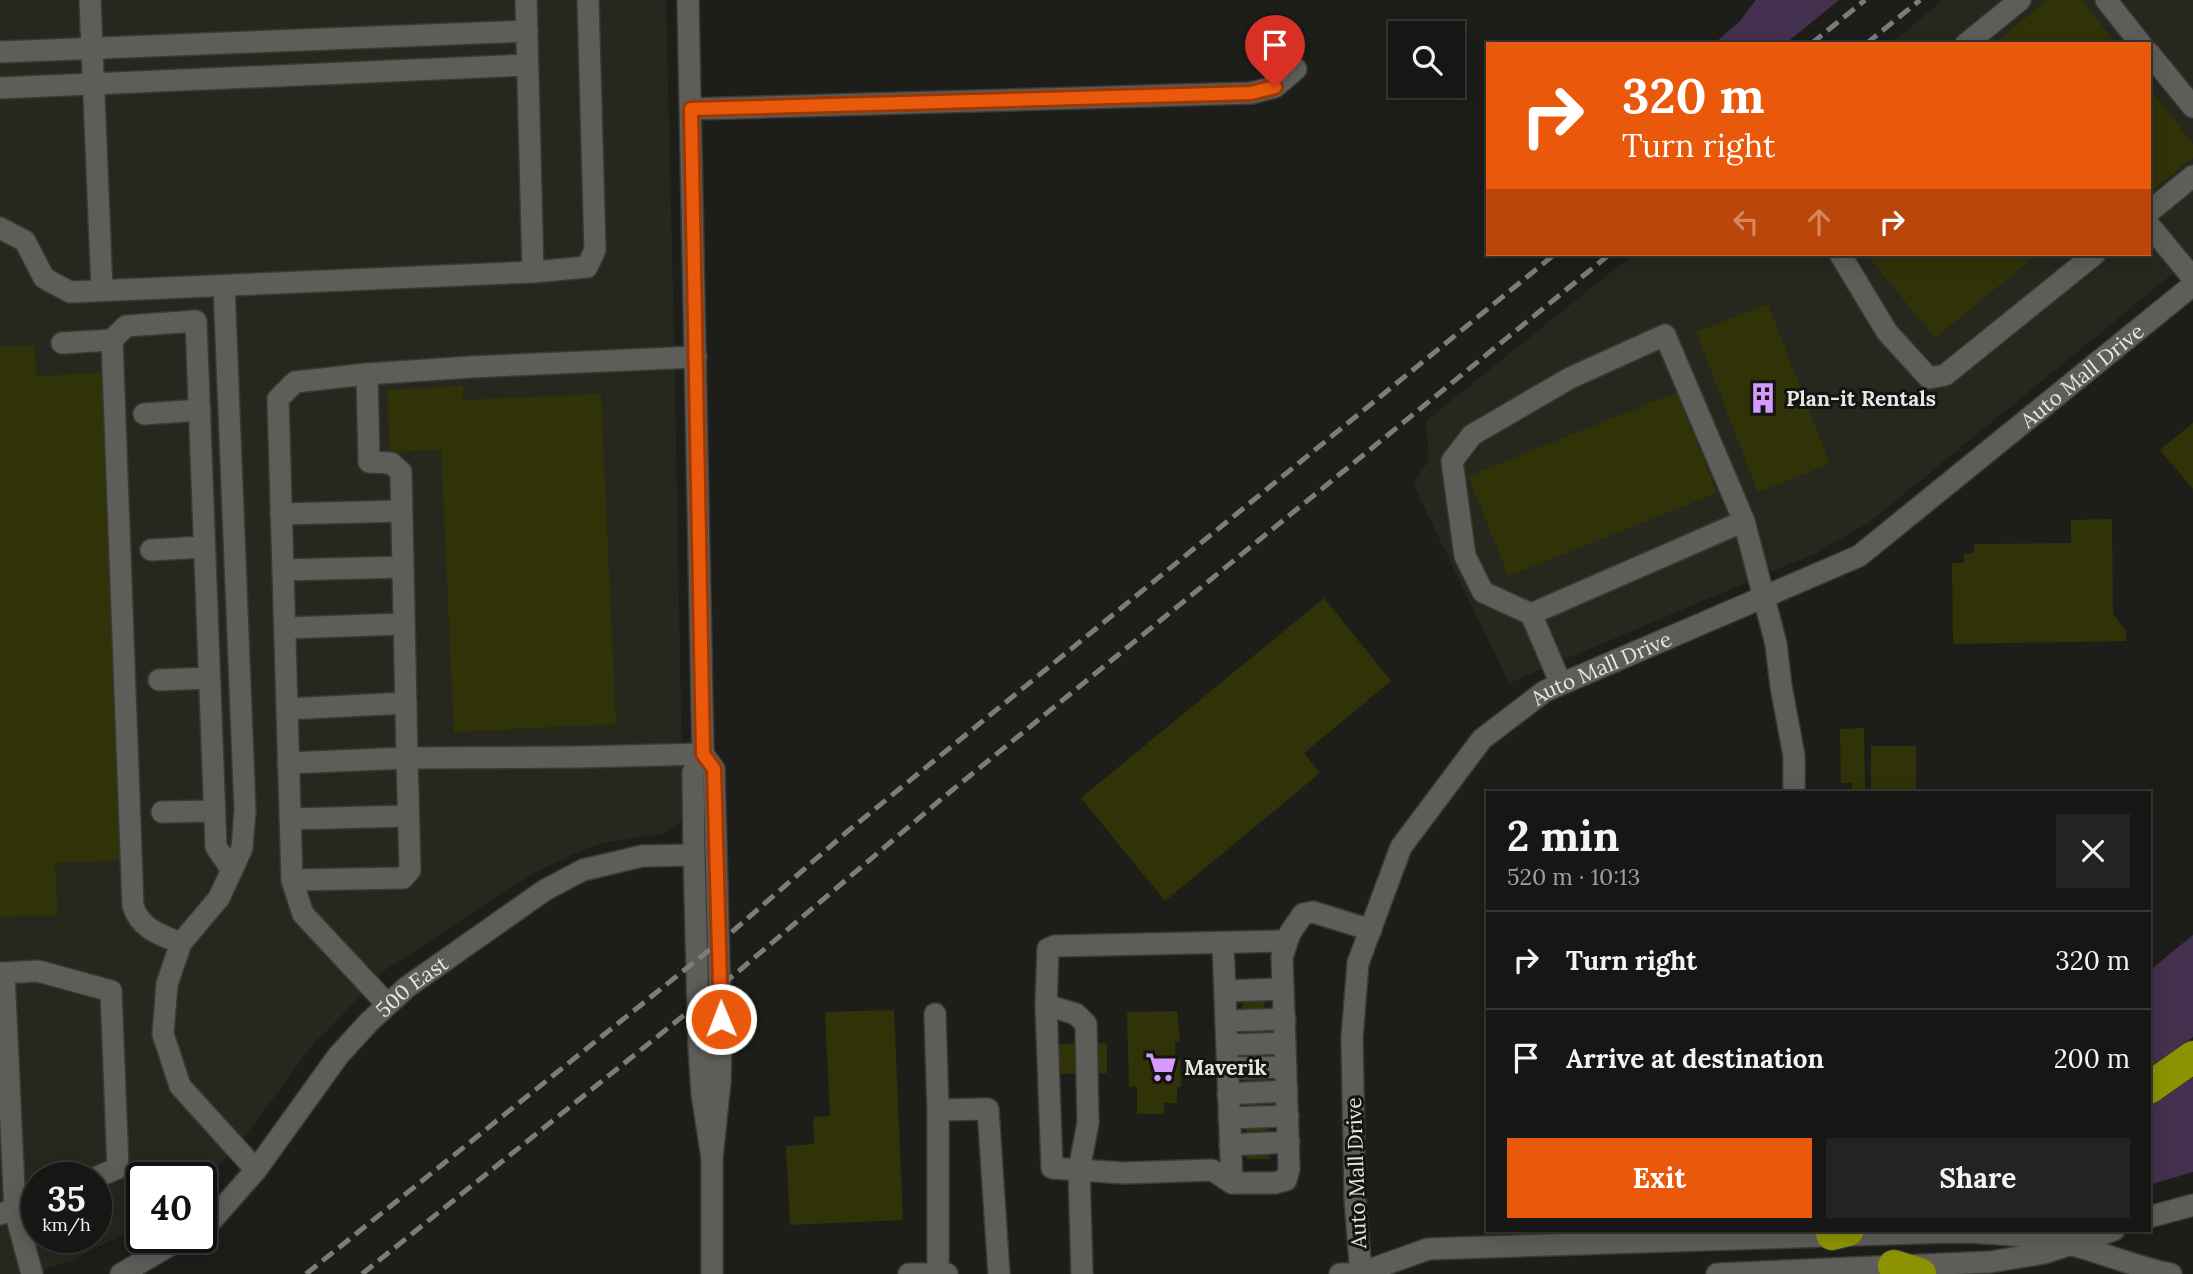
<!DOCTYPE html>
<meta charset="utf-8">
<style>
body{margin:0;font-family:Lora,serif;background:#232322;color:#f1f3f6;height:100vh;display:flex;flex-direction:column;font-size:26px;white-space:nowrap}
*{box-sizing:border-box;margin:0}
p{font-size:23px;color:#9e9fa0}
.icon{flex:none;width:38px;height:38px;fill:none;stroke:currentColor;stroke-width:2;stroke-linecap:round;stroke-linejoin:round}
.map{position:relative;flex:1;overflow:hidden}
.sheet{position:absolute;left:1486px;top:791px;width:665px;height:441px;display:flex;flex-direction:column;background:#161614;border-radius:0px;box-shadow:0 4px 18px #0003,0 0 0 2px #353534}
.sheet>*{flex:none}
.top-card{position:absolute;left:1486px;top:42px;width:665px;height:214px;border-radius:0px;box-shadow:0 4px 18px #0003,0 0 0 2px #353534;background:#ea580c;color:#fff;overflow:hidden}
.fabs{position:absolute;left:1388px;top:21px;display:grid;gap:14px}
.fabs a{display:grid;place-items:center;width:77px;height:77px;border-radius:0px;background:#161614;box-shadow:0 4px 18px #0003,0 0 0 2px #353534;font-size:35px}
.speed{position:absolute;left:21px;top:1162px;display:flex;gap:14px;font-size:35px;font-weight:700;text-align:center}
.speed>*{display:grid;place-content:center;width:91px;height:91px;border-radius:50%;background:#161614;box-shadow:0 4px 18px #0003,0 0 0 2px #353534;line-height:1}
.speed small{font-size:18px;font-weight:400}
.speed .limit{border:4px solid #111;border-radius:10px;background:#fff;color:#111}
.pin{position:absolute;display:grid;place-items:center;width:60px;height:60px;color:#fff;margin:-72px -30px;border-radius:50% 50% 50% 0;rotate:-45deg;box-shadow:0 0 7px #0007}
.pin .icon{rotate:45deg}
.me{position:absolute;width:77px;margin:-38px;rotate:359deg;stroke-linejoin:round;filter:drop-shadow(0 0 5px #0008)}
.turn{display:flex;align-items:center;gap:24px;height:147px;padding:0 21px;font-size:32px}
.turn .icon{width:91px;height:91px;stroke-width:2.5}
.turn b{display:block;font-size:49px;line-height:60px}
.lanes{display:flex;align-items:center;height:66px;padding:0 21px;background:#0003;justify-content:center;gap:35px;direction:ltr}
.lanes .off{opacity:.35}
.round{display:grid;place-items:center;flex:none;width:74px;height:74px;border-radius:0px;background:#232322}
.headline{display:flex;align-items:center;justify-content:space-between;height:119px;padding:0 21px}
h1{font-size:42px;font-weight:800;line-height:52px}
.primary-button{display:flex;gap:14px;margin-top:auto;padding:14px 21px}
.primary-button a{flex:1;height:80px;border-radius:0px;background:#ea580c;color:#fff;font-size:28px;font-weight:800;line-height:80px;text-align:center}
.primary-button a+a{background:#232322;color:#f1f3f6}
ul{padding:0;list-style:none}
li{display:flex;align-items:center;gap:21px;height:98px;padding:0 21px;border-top:2px solid #353534}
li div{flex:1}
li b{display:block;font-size:26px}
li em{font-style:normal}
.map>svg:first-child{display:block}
</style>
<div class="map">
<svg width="2193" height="1274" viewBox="0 0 2193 1274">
<rect width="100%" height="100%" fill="#1d1e1a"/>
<g fill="#26271d" fill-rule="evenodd">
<path d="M0,0H666L674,333L683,816L678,824L662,834L603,843L576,853L531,875L385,970L319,1039L317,1038L256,1122L227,1157L206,1178L201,1181V1178H142V1224L72,1261L29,1274H0ZM37,1178H96V1237H37Z"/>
<path d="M1943,0H2193V257L1871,521L1816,553L1509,683L1413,484L1429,460L1426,421L1633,254H2149V44H1890Z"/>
</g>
<g fill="#44314f">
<path d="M1756,0H1839L1785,44H1717L1716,42L1740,21Z"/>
<path d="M2193,935V1037L2149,1069V971Z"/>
<path d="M2193,1066V1172L2149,1185V1098Z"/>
</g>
<g fill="#303308">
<path d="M2047,0H2082L2116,44H1994Z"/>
<path d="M2149,87L2193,144V157L2149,193Z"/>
<path d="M1866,254H2038L1935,338Z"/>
<path d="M1768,304L1830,464L1758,492L1696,332Z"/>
<path d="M35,345L36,376L105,373L123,860L55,863L58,915L0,917V346Z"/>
<path d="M463,386V400L601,394L616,724L454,732L441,450L390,452L387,390Z"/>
<path d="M1677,392L1717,493L1508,576L1468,476Z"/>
<path d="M2193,423V489L2160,450Z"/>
<path d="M2112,519L2113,614L2126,631V641L1953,644L1952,563H1964V554L1974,553V544L2071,543V520Z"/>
<path d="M1324,598L1391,681L1304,753L1320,773L1165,901L1081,798Z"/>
<path d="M1864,728L1865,793H1852V783H1841L1840,729Z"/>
<rect x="1871" y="746" width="45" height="44"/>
<path d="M1242,993H1264L1269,1159H1247Z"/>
<path d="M894,1010L903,1220L790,1225L786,1146L814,1144L813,1117L830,1116L825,1012Z"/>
<path d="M1177,1011L1180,1041L1175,1042V1055H1180L1181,1087H1177V1103H1164V1114H1137V1086L1129,1087L1127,1012Z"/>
<path d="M1107,1043V1073L1056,1074L1055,1044Z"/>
</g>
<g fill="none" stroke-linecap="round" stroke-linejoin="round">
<defs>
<g id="minor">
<path d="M90,0L102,290"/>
<path d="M688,0L703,754L693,772L694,855L699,1047L702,1094L712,1158"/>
<path d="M2106,0L2141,44"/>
<path d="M1966,44L2020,0"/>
<path d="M0,52L527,31"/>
<path d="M2149,53L2193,107"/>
<path d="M0,88L527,65"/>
<path d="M691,109L1251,93L1275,87L1296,69"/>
<path d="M2149,212L2193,176"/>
<path d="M2149,225L2193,278"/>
<path d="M0,228L25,241L44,278L70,292L533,272L526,0"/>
<path d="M1840,254L1887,332L1929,378L1945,375L2095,254"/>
<path d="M533,272L587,267L595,250L588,0"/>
<path d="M224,286L245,810L242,848L219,898L181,943L167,984L163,1034L180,1086L256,1170"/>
<path d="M62,343L112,340"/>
<path d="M367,374L369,462L391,463L401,472L407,758L578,757L703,754"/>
<path d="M144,414L200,410"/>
<path d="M281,514L401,511"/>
<path d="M151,550L203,547"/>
<path d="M283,570L403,567"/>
<path d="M1531,614L1744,521"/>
<path d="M285,628L404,624"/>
<path d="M159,680L209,678"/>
<path d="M1561,684L1531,614L1483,592L1465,556L1452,461L1472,435L1570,378L1665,335L1744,521L1776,644L1781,686L1794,756V793"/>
<path d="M287,709L406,703"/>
<path d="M703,754L714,769L721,1043L720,1082L712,1158V1274"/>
<path d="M288,763L407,758L410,870L403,878L292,880"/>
<path d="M162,812L214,811"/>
<path d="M290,819L408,816"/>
<path d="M181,943C161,935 140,929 133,906L112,340L126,326L196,321L216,847L232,870"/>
<path d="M1223,943L1232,1183"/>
<path d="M0,973H4L15,1211L32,1274"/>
<path d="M4,973L38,971L111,991L118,1168L95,1178"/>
<path d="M1225,991L1283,989"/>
<path d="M387,1004L303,914L292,880L278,399L295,382L367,374L471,367L696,357"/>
<path d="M1046,1005L1076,1014L1086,1024L1088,1123L1079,1170L1052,1168L1046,1005L1048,949L1055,946L1287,941"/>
<path d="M935,1014L938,1110V1272"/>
<path d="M1226,1021L1285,1019"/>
<path d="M1227,1045L1285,1043"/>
<path d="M1228,1068L1286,1067"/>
<path d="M1228,1094L1287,1091"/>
<path d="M938,1110L988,1109L999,1274"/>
<path d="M1229,1118L1288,1116"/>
<path d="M1230,1145L1289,1142"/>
<path d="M0,1214L37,1202"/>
<path d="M2149,1217L2193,1205"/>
<path id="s1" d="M201,1227L211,1221L256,1170L338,1056L369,1022L407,987L545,890L583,870L642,856L694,855"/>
<path d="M1361,1273L1428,1249L1947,1232C1989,1232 2031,1235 2072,1245C2105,1253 2137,1268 2171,1274"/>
<path d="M121,1274L184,1237"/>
<path d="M909,1274H947"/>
<path d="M1082,1274L1079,1170L1124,1173L1212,1170L1232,1183H1274L1286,1180L1289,1169L1282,957L1290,933L1303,914L1313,912L1371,930"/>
<path d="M1340,1274H1365"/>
<path id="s2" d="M1361,1274L1355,1199L1352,1038L1358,963L1401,847L1482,739L1545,691L1859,556L2193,285"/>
<path d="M1717,1274L1990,1262L2044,1253L2114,1230"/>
</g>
<g id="highway">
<path d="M2149,1088L2193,1057"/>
<path d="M1832,1234L1848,1230"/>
<path d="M1894,1266L1920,1274"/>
</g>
</defs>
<use href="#minor" stroke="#393936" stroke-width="24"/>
<use href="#highway" stroke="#393936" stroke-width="34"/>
<use href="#minor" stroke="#5d5e59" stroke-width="21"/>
<use href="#highway" stroke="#8c9300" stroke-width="32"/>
<g stroke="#7c7d7a" stroke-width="5" stroke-dasharray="14 7" stroke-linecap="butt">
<path d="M1811,44L1865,0"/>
<path d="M1866,44L1920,0"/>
<path d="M306,1274L733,931L848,831L1555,254"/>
<path d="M362,1274L734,975L945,796L1610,254"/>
</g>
</g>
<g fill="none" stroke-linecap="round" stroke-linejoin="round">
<defs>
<path id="route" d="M721,1019L714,769L703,754L691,109L1251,93L1275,87"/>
</defs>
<use href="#route" stroke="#983908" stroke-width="18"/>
<use href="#route" stroke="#ea580c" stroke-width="12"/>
</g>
<defs>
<symbol id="building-bare" viewBox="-9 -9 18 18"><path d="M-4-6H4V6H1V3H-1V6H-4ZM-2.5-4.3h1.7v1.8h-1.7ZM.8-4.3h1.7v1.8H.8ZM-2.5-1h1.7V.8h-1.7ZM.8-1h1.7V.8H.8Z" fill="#d69bfa" stroke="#141511" stroke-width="2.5" paint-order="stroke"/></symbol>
<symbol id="supermarket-bare" viewBox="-9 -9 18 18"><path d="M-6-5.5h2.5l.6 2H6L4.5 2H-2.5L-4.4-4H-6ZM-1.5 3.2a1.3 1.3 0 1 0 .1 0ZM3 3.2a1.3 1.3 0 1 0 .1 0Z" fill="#d69bfa" stroke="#141511" stroke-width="2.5" paint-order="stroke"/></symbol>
</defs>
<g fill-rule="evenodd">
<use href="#building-bare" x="1741" y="376" width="44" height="44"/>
<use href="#supermarket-bare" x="1139" y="1045" width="44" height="44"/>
</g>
<g text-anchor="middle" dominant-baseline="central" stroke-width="6" stroke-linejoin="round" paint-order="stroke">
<g font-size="21" fill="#e6e7e4" stroke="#141511">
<text stroke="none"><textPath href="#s2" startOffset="1278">Auto Mall Drive</textPath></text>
<text stroke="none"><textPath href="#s2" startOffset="710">Auto Mall Drive</textPath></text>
<text stroke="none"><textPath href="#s1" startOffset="322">500 East</textPath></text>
<text transform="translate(1356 1173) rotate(-92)">Auto Mall Drive</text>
</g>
<g font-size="21" font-weight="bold" fill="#e6e7e4" stroke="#141511" text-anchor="start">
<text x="1786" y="398">Plan-it Rentals</text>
<text x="1184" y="1067">Maverik</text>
</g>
</g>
</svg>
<div class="fabs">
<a><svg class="icon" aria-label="search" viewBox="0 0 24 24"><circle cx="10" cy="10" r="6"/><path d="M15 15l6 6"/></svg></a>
</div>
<div class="speed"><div>35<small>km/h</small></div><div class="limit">40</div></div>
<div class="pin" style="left:1275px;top:87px;background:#d93025"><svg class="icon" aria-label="arrive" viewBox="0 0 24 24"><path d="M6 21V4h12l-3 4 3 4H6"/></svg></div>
<svg class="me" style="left:721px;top:1019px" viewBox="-20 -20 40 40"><circle r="17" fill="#ea580c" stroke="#fff" stroke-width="3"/><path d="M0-11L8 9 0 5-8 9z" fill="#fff"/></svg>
<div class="top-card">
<div class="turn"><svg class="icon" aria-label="right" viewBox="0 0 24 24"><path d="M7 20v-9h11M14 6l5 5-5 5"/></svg><div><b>320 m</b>Turn right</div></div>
<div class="lanes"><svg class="icon off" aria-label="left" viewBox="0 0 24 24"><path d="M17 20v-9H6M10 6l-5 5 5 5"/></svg><svg class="icon off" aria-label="ahead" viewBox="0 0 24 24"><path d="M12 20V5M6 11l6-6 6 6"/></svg><svg class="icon" aria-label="right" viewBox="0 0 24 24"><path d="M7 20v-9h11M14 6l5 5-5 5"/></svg></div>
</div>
<section class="sheet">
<div class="headline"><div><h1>2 min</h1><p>520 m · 10:13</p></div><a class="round"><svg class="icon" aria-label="close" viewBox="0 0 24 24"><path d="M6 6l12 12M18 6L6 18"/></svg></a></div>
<ul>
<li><svg class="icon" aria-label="right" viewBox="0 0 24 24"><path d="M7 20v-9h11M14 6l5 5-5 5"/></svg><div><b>Turn right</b></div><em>320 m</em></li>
<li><svg class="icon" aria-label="arrive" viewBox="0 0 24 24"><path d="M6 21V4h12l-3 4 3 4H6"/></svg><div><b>Arrive at destination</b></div><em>200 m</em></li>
</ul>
<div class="primary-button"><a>Exit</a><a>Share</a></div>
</section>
</div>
